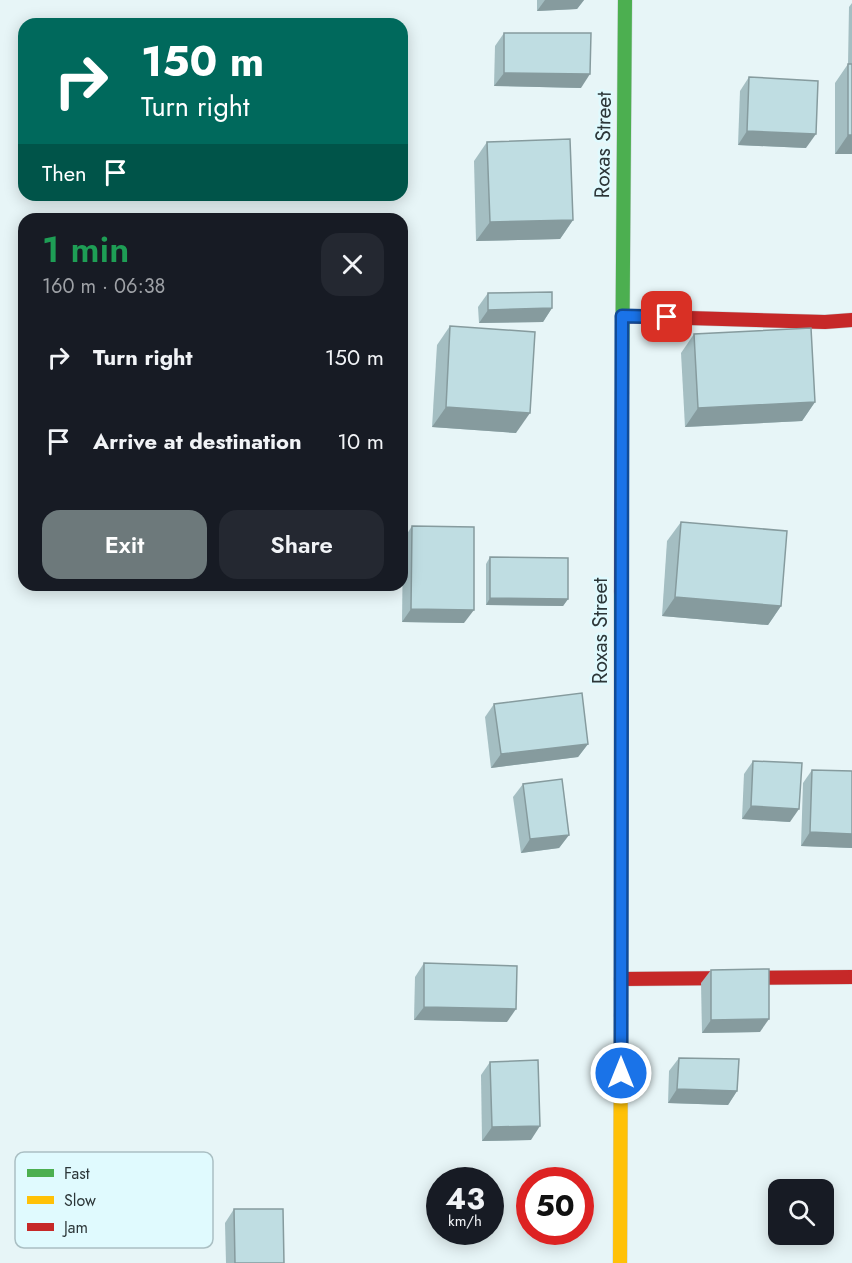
<!DOCTYPE html>
<meta charset="utf-8">
<style>
body{margin:0;font-family:Jost,sans-serif;background:#242831;color:#f1f3f6;height:100vh;display:flex;flex-direction:column;font-size:22px;white-space:nowrap}
*{box-sizing:border-box;margin:0}
p{font-size:20px;color:#9ea1a6}
.icon{flex:none;width:33px;height:33px;fill:none;stroke:currentColor;stroke-width:2;stroke-linecap:round;stroke-linejoin:round}
.map{position:relative;flex:1;overflow:hidden}
.drawer{position:absolute;left:18px;top:213px;width:390px;height:378px;display:flex;flex-direction:column;background:#171b24;border-radius:18px;box-shadow:0 3px 15px #0003}
.drawer>*{flex:none}
.guide{position:absolute;left:18px;top:18px;width:390px;height:183px;border-radius:18px;box-shadow:0 3px 15px #0003;background:#00695c;color:#fff;overflow:hidden}
.fabs{position:absolute;left:768px;top:1179px;display:grid;gap:12px}
.fabs a{display:grid;place-items:center;width:66px;height:66px;border-radius:12px;background:#171b24;box-shadow:0 3px 15px #0003;font-size:30px}
.speed{position:absolute;left:426px;top:1167px;display:flex;gap:12px;font-size:30px;font-weight:700;text-align:center}
.speed>*{display:grid;place-content:center;width:78px;height:78px;border-radius:50%;background:#171b24;box-shadow:0 3px 15px #0003;line-height:1}
.speed small{font-size:15px;font-weight:400}
.speed .limit{border:9px solid #d22;background:#fff;color:#111}
.pin{position:absolute;display:grid;place-items:center;width:51px;height:51px;color:#fff;margin:-26px;border-radius:12px;box-shadow:0 3px 9px #0006}
.me{position:absolute;width:66px;margin:-33px;rotate:0deg;stroke-linejoin:round;filter:drop-shadow(0 0 4px #0008)}
.turn{display:flex;align-items:center;gap:21px;height:126px;padding:0 24px;font-size:27px}
.turn .icon{width:78px;height:78px;stroke-width:2.5}
.turn b{display:block;font-size:42px;line-height:51px}
.then{display:flex;align-items:center;height:57px;padding:0 24px;background:#0003;gap:12px;font-size:22px}
.round{display:grid;place-items:center;flex:none;width:63px;height:63px;border-radius:18px;background:#242831}
.overview{display:flex;align-items:center;justify-content:space-between;height:102px;padding:0 24px}
h1{font-size:36px;font-weight:600;line-height:45px;color:#1e9e55}
.button{display:flex;gap:12px;margin-top:auto;padding:12px 24px}
.button a{flex:1;height:69px;border-radius:18px;background:#6d797b;color:#fff;font-size:24px;font-weight:600;line-height:69px;text-align:center}
.button a+a{background:#242831;color:#f1f3f6}
ul{padding:0;list-style:none}
li{display:flex;align-items:center;gap:18px;height:84px;padding:0 24px}
li div{flex:1}
li b{display:block;font-size:22px}
li em{font-style:normal}
.map>svg:first-child{display:block}
</style>
<div class="map">
<svg width="852" height="1263" viewBox="0 0 852 1263">
<rect width="100%" height="100%" fill="#e7f5f7"/>
<g fill="none" stroke-linecap="round" stroke-linejoin="round">
<defs>
<g id="fast">
<path d="M622,393L625,0"/>
<path d="M621,1015V591"/>
</g>
<path id="slow" d="M620,1263L621,1015"/>
<g id="jam">
<path d="M622,316L825,322L852,320"/>
<path d="M621,591L622,393"/>
<path d="M621,979L852,977"/>
</g>
</defs>
<use href="#fast" stroke="#c8d2d4" stroke-width="15"/>
<use href="#slow" stroke="#c8d2d4" stroke-width="15"/>
<use href="#jam" stroke="#c8d2d4" stroke-width="15"/>
<use href="#fast" stroke="#4caf50" stroke-width="14"/>
<use href="#slow" stroke="#ffc107" stroke-width="14"/>
<use href="#jam" stroke="#c62828" stroke-width="14"/>
</g>
<g fill="#a4bec2">
<path d="M537,0H584L577,9L537,11Z"/>
<path d="M852,3V154H835V83L848,64L849,7Z"/>
<path d="M504,33L581,88L494,86L495,46Z"/>
<path d="M749,77L806,148L738,145L740,91Z"/>
<path d="M487,142L573,220L560,239L476,241L474,161Z"/>
<path d="M488,293L552,308L543,322L479,323L478,307Z"/>
<path d="M450,326L516,433L432,427L437,345Z"/>
<path d="M694,334L815,402L802,421L685,427L681,353Z"/>
<path d="M681,522L781,606L768,625L662,616L667,541Z"/>
<path d="M412,526L464,623L402,622L403,540Z"/>
<path d="M490,557L568,599L563,606L486,605V564Z"/>
<path d="M494,704L588,744L578,757L491,768L485,717Z"/>
<path d="M753,761L790,822L742,819L744,774Z"/>
<path d="M812,770L852,771V848L801,846L803,783Z"/>
<path d="M523,784L569,835L559,848L521,853L513,797Z"/>
<path d="M424,963L507,1022L414,1020L415,977Z"/>
<path d="M711,970L760,1032L702,1033L701,983Z"/>
<path d="M679,1058L737,1091L728,1105L668,1103L669,1071Z"/>
<path d="M490,1062L531,1140L482,1141L481,1075Z"/>
<path d="M234,1209L284,1263H226L225,1223Z"/>
</g>
<g fill="#869b9e">
<path d="M545,0H584L577,9L537,11Z"/>
<path d="M504,73L590,74L581,88L494,86Z"/>
<path d="M747,131L816,134L806,148L738,145Z"/>
<path d="M848,135H852V154H835Z"/>
<path d="M573,220L560,239L476,241L490,222Z"/>
<path d="M552,308L543,322L479,323L488,310Z"/>
<path d="M815,402L802,421L685,427L698,408Z"/>
<path d="M446,407L530,413L516,433L432,427Z"/>
<path d="M675,597L781,606L768,625L662,616Z"/>
<path d="M490,598L568,599L563,606L486,605Z"/>
<path d="M411,609L474,610L464,623L402,622Z"/>
<path d="M588,744L578,757L491,768L501,754Z"/>
<path d="M751,806L799,809L790,822L742,819Z"/>
<path d="M810,832L852,834V848L801,846Z"/>
<path d="M569,835L559,848L521,853L530,839Z"/>
<path d="M424,1007L516,1009L507,1022L414,1020Z"/>
<path d="M769,1019L760,1032L702,1033L711,1020Z"/>
<path d="M677,1089L737,1091L728,1105L668,1103Z"/>
<path d="M540,1126L531,1140L482,1141L492,1127Z"/>
</g>
<g fill="#bfdde2" stroke="#869b9e" stroke-width="1.5">
<path d="M504,33H591L590,74L504,73Z"/>
<rect x="848" y="64" width="4" height="71"/>
<path d="M749,77L818,81L816,134L747,131Z"/>
<path d="M570,139L573,220L490,222L487,142Z"/>
<path d="M552,292V308L488,310V293Z"/>
<path d="M450,326L535,332L530,413L446,407Z"/>
<path d="M811,328L815,402L698,408L694,334Z"/>
<path d="M681,522L787,531L781,606L675,597Z"/>
<path d="M412,526L474,527V610L411,609Z"/>
<path d="M490,557L568,558V599L490,598Z"/>
<path d="M582,693L588,744L501,754L494,704Z"/>
<path d="M753,761L802,763L799,809L751,806Z"/>
<path d="M812,770L852,771V834L810,832Z"/>
<path d="M562,779L569,835L530,839L523,784Z"/>
<path d="M424,963L517,966L516,1009L424,1007Z"/>
<path d="M769,969V1019L711,1020V970Z"/>
<path d="M679,1058L739,1059L737,1091L677,1089Z"/>
<path d="M538,1060L540,1126L492,1127L490,1062Z"/>
<path d="M234,1209H283L284,1263H235Z"/>
</g>
<g fill="none" stroke-linecap="round" stroke-linejoin="round">
<defs>
<path id="route" d="M621,1073L622,316L667,317"/>
</defs>
<use href="#route" stroke="#114b97" stroke-width="15"/>
<use href="#route" stroke="#1a73e8" stroke-width="10"/>
</g>
<g text-anchor="middle" dominant-baseline="central" stroke-width="5" stroke-linejoin="round" paint-order="stroke">
<g font-size="21" fill="#2c3638" stroke="#e0fafe">
<text transform="translate(603 145) rotate(-89)">Roxas Street</text>
<text transform="translate(600 631) rotate(-90)">Roxas Street</text>
</g>
</g>
<rect x="15" y="1152" width="198" height="96" rx="9" fill="#e0fafe" stroke="#aabfc3" stroke-width="1.5"/>
<rect x="27" y="1169" width="27" height="8" fill="#4caf50"/>
<rect x="27" y="1196" width="27" height="8" fill="#ffc107"/>
<rect x="27" y="1223" width="27" height="8" fill="#c62828"/>
<g font-size="16" fill="#2c3638">
<text x="64" y="1179">Fast</text>
<text x="64" y="1206">Slow</text>
<text x="64" y="1233">Jam</text>
</g>
</svg>
<div class="fabs">
<a><svg class="icon" aria-label="search" viewBox="0 0 24 24"><circle cx="10" cy="10" r="6"/><path d="M15 15l6 6"/></svg></a>
</div>
<div class="speed"><div>43<small>km/h</small></div><div class="limit">50</div></div>
<div class="pin" style="left:667px;top:317px;background:#d93025"><svg class="icon" aria-label="arrive" viewBox="0 0 24 24"><path d="M6 21V4h12l-3 4 3 4H6"/></svg></div>
<svg class="me" style="left:621px;top:1073px" viewBox="-20 -20 40 40"><circle r="17" fill="#1a73e8" stroke="#fff" stroke-width="3"/><path d="M0-11L8 9 0 5-8 9z" fill="#fff"/></svg>
<div class="guide">
<div class="turn"><svg class="icon" aria-label="right" viewBox="0 0 24 24"><path d="M7 20v-9h11M14 6l5 5-5 5"/></svg><div><b>150 m</b>Turn right</div></div>
<div class="then">Then<svg class="icon" aria-label="arrive" viewBox="0 0 24 24"><path d="M6 21V4h12l-3 4 3 4H6"/></svg></div>
</div>
<section class="drawer">
<div class="overview"><div><h1>1 min</h1><p>160 m · 06:38</p></div><a class="round"><svg class="icon" aria-label="close" viewBox="0 0 24 24"><path d="M6 6l12 12M18 6L6 18"/></svg></a></div>
<ul>
<li><svg class="icon" aria-label="right" viewBox="0 0 24 24"><path d="M7 20v-9h11M14 6l5 5-5 5"/></svg><div><b>Turn right</b></div><em>150 m</em></li>
<li><svg class="icon" aria-label="arrive" viewBox="0 0 24 24"><path d="M6 21V4h12l-3 4 3 4H6"/></svg><div><b>Arrive at destination</b></div><em>10 m</em></li>
</ul>
<div class="button"><a>Exit</a><a>Share</a></div>
</section>
</div>
